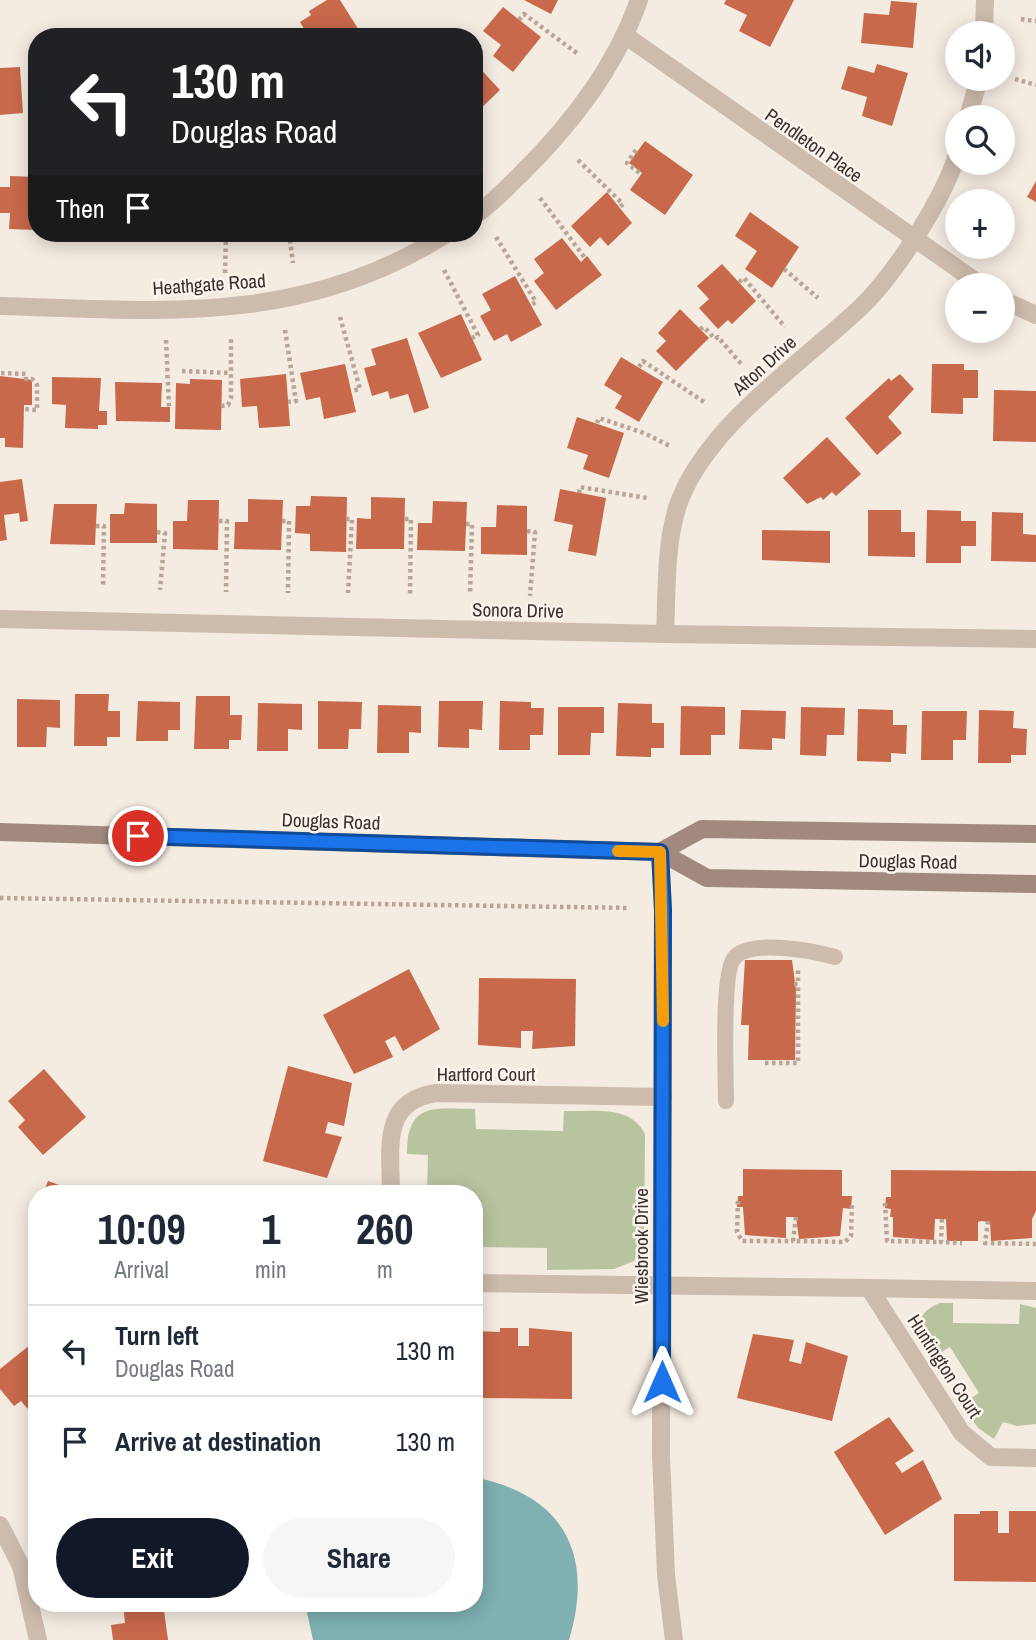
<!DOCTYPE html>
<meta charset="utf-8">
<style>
body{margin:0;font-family:"Archivo Narrow",sans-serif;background:#f6f6f7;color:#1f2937;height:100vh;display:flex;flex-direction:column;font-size:26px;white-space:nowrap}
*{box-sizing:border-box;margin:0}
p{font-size:23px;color:#747a83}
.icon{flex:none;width:38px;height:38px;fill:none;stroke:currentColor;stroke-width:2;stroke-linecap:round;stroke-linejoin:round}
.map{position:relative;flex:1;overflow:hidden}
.side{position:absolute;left:28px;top:1185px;width:455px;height:427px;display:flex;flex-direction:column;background:#fff;border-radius:28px;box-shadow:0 4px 18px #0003}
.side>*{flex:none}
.top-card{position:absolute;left:28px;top:28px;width:455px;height:214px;border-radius:28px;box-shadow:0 4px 18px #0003;background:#202124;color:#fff;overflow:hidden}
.fabs{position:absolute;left:945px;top:21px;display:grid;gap:14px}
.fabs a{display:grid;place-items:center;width:70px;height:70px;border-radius:50%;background:#fff;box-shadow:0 4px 18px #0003;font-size:35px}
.pin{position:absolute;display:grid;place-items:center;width:60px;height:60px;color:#fff;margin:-30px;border:4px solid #fff;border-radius:50%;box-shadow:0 2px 7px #0007}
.me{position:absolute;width:77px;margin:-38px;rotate:0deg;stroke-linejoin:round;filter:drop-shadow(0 0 5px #0008)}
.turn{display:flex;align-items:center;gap:24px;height:147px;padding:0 28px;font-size:32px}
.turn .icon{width:91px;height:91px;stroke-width:2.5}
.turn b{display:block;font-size:49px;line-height:60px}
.then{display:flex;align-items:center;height:66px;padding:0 28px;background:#0003;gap:14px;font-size:26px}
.eta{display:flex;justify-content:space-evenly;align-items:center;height:119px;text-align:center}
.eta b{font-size:42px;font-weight:700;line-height:49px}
.primary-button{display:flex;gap:14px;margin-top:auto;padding:14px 28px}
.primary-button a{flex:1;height:80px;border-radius:42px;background:#111827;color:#fff;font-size:28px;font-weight:700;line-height:80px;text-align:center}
.primary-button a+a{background:#f6f6f7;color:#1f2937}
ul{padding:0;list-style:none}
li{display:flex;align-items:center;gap:21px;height:91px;padding:0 28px;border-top:2px solid #e0e1e3}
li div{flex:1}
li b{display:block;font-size:26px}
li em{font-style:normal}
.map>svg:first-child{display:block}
</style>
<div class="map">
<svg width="1036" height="1640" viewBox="0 0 1036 1640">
<rect width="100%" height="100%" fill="#f4ebe1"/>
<g fill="#b8c4a0">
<path d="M475,1109L476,1129L563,1131L564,1111C593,1112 630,1104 645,1134L644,1239L634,1261L614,1269L547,1270V1248L474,1247V1194L427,1193L428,1155L407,1154C407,1101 434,1109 475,1109Z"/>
<path d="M940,1303H953V1323L1019,1324L1020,1304L1036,1308V1424L1017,1426L1003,1422L994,1439L978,1428L962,1404L979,1393L950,1347L933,1357C920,1336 909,1315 940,1303Z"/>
</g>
<path fill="#7fb0b2" d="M474,1477C563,1495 595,1553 569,1640H313L305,1603H474Z"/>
<g fill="#c8694b">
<path d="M327,0H340L362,35L309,37L300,22L311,15L309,11Z"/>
<path d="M524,0H558L551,14Z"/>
<path d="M726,0H794L770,47L739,31L747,15L724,4Z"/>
<path d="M891,1L917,3L913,48L861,43L864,13L889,15Z"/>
<path d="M503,7L541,37L513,72L493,56L501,45L483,31Z"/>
<path d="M474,62L500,90L474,115Z"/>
<path d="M877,64L908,73L892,126L862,116L867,97L841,89L848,66L874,73Z"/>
<path d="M20,67L23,113L0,115V68Z"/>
<path d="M645,141L693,175L665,215L630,190L642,173L629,163Z"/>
<path d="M10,176L37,177V230L9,229L10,213H0V187H10Z"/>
<path d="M1036,181V202L1027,197Z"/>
<path d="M607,192L632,223L608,246L600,237L590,247L571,226Z"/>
<path d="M750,212L799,247L772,288L745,269L757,251L735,236Z"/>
<path d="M562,238L581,262L587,256L602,275L556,310L534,281L544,273L534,259Z"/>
<path d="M722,264L756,301L732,324L728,320L718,329L699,308L709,299L697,286Z"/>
<path d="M515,276L542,325L511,342L507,334L494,341L480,316L491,310L482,294Z"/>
<path d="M680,309L709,338L676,371L656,351L666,341L658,333Z"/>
<path d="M461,314L482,360L441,378L418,333Z"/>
<path d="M407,338L429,408L414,413L408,394L390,399L388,391L372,396L364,368L376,365L371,349Z"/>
<path d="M621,357L663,382L639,422L615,408L622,396L604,385Z"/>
<path d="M345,364L356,412L324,419L320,397L306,400L300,373Z"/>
<path d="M932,364H964V370H978V398H963V414L931,413Z"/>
<path d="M286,374L290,426L259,428L257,406L242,407L240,379Z"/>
<path d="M900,374L914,389L888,417L902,433L877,455L845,418L889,378L891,381Z"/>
<path d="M0,376L32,380V405H24L23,448L5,447V438H0Z"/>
<path d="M52,377L101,378L99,411H107V425H98V429L65,428L66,405L52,404Z"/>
<path d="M190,379L222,380L221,430L175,429L176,383L190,384Z"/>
<path d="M115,382L162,383L161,407H170V422L116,421Z"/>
<path d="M994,390L1036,391V442L993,441Z"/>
<path d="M577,417L624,433L609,478L583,469L588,455L567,448Z"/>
<path d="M827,437L861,474L836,496L832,492L823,500L821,497L807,504L783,478Z"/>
<path d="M22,479L28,521L20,522L19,513L4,515L7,540L0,541V482Z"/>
<path d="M560,489L606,498L596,556L568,551L573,525L554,521Z"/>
<path d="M311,496L347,497L346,552L310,551V534L295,533L296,506H310Z"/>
<path d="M371,497L405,498L404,549H356L357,518L371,519Z"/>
<path d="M248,499L283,500L281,550L234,549L235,522H248Z"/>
<path d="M188,500H219L218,550L173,549V521H187Z"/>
<path d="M433,501L467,502L465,551L417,550L418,523H432Z"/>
<path d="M125,503L157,504V543H110V514H124Z"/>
<path d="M54,504H97L95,545L50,544Z"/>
<path d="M497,505L527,506V555L481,554V527H496Z"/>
<path d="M868,510H901V532H915V557L868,556Z"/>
<path d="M927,510L961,511V521H976V546H961V563H926Z"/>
<path d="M992,512L1023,513V534L1036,535V562L991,561Z"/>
<path d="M762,530L830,531V563L762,560Z"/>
<path d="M75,694H109L108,711H120V737H107V746H74Z"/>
<path d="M196,696H230V715H242L241,740H229V749H194Z"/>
<path d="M17,699L60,700V728L47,727L46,747H17Z"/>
<path d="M138,701L180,702V730H168V741H136Z"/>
<path d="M318,701L362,702L361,729H349L348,749H318Z"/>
<path d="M439,701H483L482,730L469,729V748L438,747Z"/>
<path d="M500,701L531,702V708H544L543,735H530V750H499Z"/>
<path d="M258,703L302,704V730L288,729V751H257Z"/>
<path d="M618,703L652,704V723H664V748H651V757L616,756Z"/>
<path d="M378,705L421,706V733L409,732V753H377Z"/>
<path d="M681,706L725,707V735H711V755H680Z"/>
<path d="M558,707H604V733H591L590,755H558Z"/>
<path d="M801,707L845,708L844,735H827L826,756L800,755Z"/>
<path d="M858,709L893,710V725H907L906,754L891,753V762L857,761Z"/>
<path d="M741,710L786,711L785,739L772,738V750L739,749Z"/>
<path d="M979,710L1014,711L1013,728L1027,729L1026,755H1011V763H978Z"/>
<path d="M922,711H967L966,740H953V760H921Z"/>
<path d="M745,960H792L796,990L795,1060H748L749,1025H741Z"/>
<path d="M409,969L440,1029L403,1051L395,1036L385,1041L393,1057L354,1074L323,1015Z"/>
<path d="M479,978L576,979L575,1046L532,1049L533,1031H521V1048L478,1045Z"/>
<path d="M288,1066L352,1083L344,1126L328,1122L325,1133L342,1137L327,1178L263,1161Z"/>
<path d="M44,1069L86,1117L43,1155L18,1127L25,1120L8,1101Z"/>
<path d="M743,1169L842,1170V1196H852L851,1209L843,1208L840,1236L799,1239L796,1217H786V1238L745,1235L743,1207H737L738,1196H743Z"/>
<path d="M891,1170L1036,1171V1211L1032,1219V1238L991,1241L990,1222L981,1221L978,1222V1241H947L946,1219H935L934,1240L893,1237V1217H890L891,1209L885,1208L886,1197H891Z"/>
<path d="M48,1181L82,1193V1194H43Z"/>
<path d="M500,1328H518V1346H529V1328L572,1332V1399L475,1398V1331L500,1332Z"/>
<path d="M753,1334L794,1340L789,1361L801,1364L806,1342L848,1356L832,1421L737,1398Z"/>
<path d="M35,1341L37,1343V1420L21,1401L14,1406L0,1389V1369Z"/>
<path d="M889,1417L914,1451L895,1463L902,1473L923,1460L942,1499L885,1535L834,1452Z"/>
<path d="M980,1511H998V1533H1009V1511H1036V1582L954,1581V1514H980Z"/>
<path d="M123,1603H163L168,1640H113L111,1625L125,1623Z"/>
</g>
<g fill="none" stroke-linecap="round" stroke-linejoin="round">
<g stroke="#b9a596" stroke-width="4.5" stroke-dasharray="3.5 3.5" stroke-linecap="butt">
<path d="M1021,19L1036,21"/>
<path d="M519,20L524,14L578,54"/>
<path d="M1015,79L1036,85"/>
<path d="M636,150L627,163L641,174"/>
<path d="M578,160L623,204L619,208"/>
<path d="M540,198L585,258"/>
<path d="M289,233L293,263"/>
<path d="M496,237L536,302L531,305"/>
<path d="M784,269L818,298"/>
<path d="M444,270L478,335L472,338"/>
<path d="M225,273L226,233"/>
<path d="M739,282L744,278L785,327"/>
<path d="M340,317L360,389L352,391"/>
<path d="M700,329L704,327L715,339L718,337L743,366"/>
<path d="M285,330L296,401L288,402"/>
<path d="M166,340L169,407"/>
<path d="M639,367L643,361L704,402"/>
<path d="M182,371L231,373"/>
<path d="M1,373L26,374V379H32L37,385V410L24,409"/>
<path d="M221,406L228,405L231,398V338"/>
<path d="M597,423L599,418L644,433L670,446"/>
<path d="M579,493L580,487L647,498"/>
<path d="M346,519H352L348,593"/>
<path d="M405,519H411L410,594"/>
<path d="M219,521H227L226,592"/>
<path d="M282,521H289L288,593"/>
<path d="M466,524H472L470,595"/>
<path d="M96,526H104L103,588"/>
<path d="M527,531L535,532L530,596"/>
<path d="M157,532L165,533L160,590"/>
<path d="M0,898L630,908"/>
<path d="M794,984H798V968"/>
<path d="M765,1063H798V984"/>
<path d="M738,1201L737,1232L742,1241H793"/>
<path d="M885,1203L887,1241L941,1242"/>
<path d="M796,1217L793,1241L845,1242L851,1236L852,1203"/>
<path d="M942,1219L941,1242L962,1243"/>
<path d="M988,1221L985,1243L1036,1244"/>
</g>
<path stroke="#cdbbac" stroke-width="16" d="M726,1101C726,1077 721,970 735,957C752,939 813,951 835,957"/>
<g stroke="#cdbbac" stroke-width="18">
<path d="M984,33L985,0"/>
<path d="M626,36L981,285"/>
<path d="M968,117L979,79"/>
<path d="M474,216C491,205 504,190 519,176C570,126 615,69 639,0"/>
<path d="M1003,300L1036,315"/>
<path d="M0,306C164,311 302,326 448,233"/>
<path d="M0,619L665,634L1036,639"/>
<path d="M665,634C667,594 665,547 677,508C703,428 802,363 861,307C895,274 943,200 957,155"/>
<path d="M660,852L663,910L661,1455L666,1575L674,1640"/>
<path d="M391,1194C391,1150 380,1101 436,1093L663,1097"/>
<path d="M474,1283L869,1288"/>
<path d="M1036,1291L869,1288L962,1433L991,1457L1036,1458"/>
<path d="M0,1525L21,1566L38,1640"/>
</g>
<g stroke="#a18a7d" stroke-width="18">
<path d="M0,832L660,852L707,878L1036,884"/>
<path d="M660,852L702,829L1036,834"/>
</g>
</g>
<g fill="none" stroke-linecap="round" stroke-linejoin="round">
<defs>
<path id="route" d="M138,836L660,852L663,910L662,1382"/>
</defs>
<use href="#route" stroke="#114b97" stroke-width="18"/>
<use href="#route" stroke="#1a73e8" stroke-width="12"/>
<path stroke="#f59e0b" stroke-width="12" d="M618,851L660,852L663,1021"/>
</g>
<g text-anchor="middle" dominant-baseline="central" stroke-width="5" stroke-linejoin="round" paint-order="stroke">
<g font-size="19" fill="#3b302b" stroke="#fbf5ee">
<text transform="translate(814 145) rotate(35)">Pendleton Place</text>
<text transform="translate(209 284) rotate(-4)">Heathgate Road</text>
<text transform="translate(764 365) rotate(-42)">Afton Drive</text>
<text transform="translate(518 610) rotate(1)">Sonora Drive</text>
<text transform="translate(331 821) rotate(2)">Douglas Road</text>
<text transform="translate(908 861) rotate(1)">Douglas Road</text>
<text x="486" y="1074">Hartford Court</text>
<text transform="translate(641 1246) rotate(-90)">Wiesbrook Drive</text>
<text transform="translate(945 1366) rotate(57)">Huntington Court</text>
</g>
</g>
</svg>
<div class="fabs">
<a><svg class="icon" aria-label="sound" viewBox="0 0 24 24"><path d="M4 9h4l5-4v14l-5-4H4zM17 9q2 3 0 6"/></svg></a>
<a><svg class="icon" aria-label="search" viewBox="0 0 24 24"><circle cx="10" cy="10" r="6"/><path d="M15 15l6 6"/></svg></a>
<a>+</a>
<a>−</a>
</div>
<div class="pin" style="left:138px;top:836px;background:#d93025"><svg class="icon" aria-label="arrive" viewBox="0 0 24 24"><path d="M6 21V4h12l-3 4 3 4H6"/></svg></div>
<svg class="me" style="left:662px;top:1382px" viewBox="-20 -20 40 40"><path d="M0-17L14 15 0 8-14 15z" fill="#1a73e8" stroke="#fff" stroke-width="4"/></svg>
<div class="top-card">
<div class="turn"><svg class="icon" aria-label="left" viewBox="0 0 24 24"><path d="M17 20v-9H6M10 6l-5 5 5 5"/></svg><div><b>130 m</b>Douglas Road</div></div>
<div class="then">Then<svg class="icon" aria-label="arrive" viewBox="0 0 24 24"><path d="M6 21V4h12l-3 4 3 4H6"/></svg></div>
</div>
<section class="side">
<div class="eta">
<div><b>10:09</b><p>Arrival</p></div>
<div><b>1</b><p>min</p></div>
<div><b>260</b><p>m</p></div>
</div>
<ul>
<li><svg class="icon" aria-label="left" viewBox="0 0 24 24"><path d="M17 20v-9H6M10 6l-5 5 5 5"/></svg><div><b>Turn left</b><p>Douglas Road</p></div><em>130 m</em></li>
<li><svg class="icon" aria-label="arrive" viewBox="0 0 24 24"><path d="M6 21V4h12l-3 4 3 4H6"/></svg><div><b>Arrive at destination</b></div><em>130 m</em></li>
</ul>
<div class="primary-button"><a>Exit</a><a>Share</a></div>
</section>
</div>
